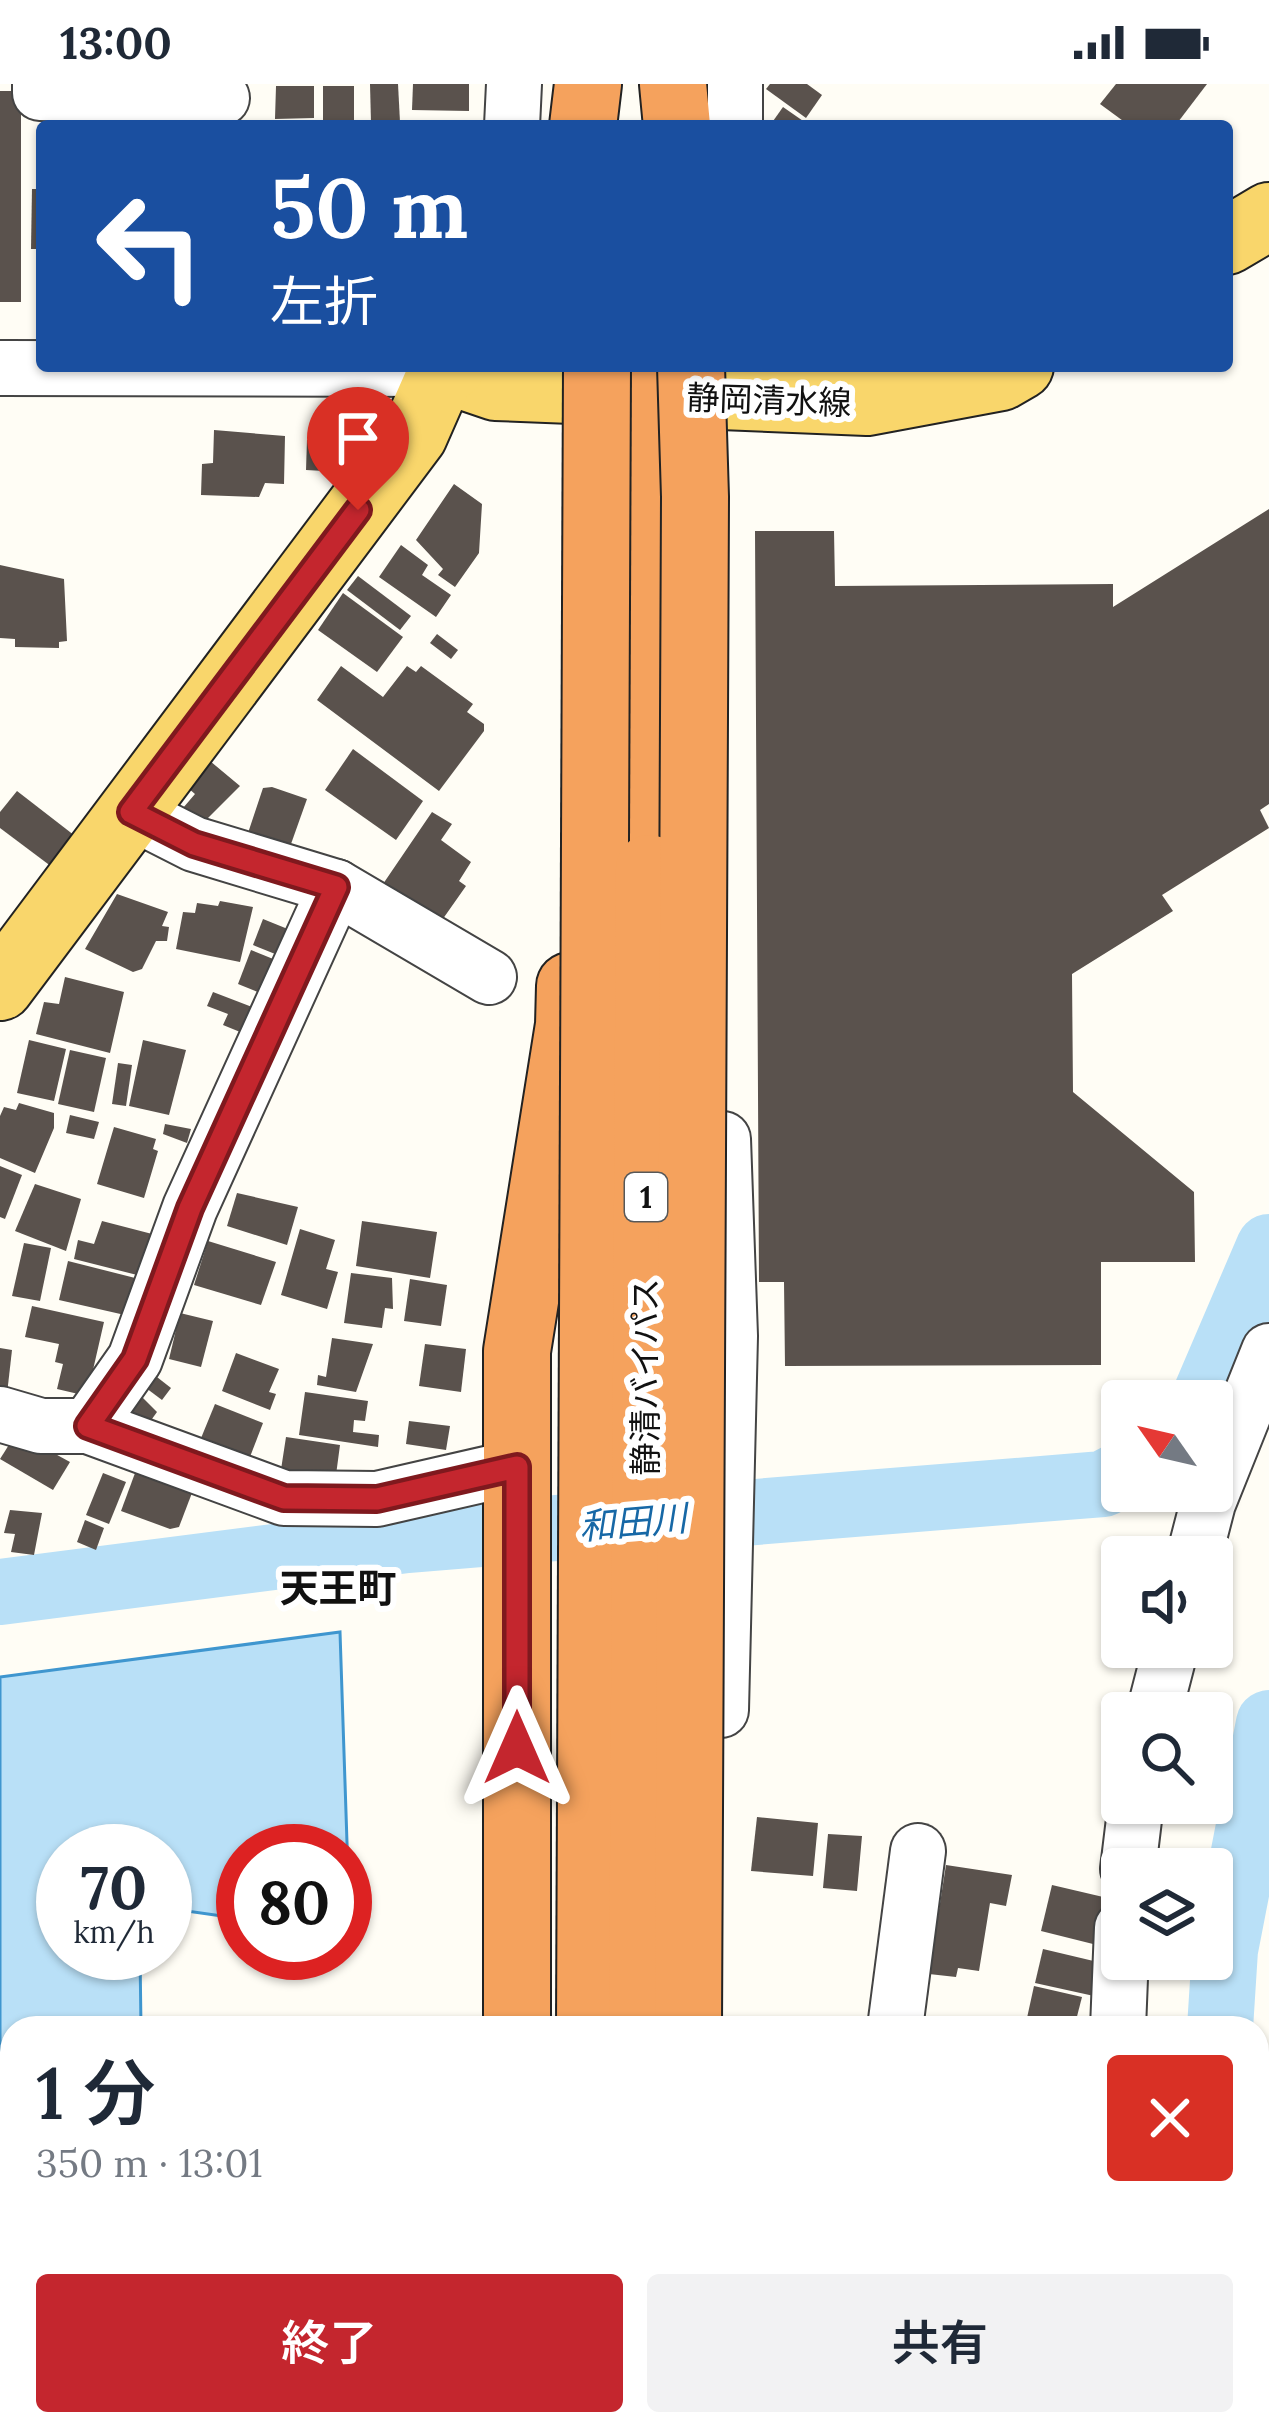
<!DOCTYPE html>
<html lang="ja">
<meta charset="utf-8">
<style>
body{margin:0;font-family:Lora,"Noto Sans JP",serif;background:#f2f2f3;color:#1f2937;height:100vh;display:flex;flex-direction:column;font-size:45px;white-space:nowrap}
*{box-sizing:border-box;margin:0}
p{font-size:39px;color:#747a83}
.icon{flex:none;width:66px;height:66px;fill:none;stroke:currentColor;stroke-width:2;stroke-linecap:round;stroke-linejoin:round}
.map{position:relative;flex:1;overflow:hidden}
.details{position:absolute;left:0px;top:1932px;width:1269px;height:420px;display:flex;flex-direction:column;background:#fff;border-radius:36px 36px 0 0;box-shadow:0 3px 9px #0004}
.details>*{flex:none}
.banner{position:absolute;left:36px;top:36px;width:1197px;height:252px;border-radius:12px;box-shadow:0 3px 9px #0004;background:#1a4fa0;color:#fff;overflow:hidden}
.needle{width:78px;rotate:304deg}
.controls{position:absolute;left:1101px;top:1296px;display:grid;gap:24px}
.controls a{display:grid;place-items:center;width:132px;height:132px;border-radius:12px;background:#fff;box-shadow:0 3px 9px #0004;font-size:60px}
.speed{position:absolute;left:36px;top:1740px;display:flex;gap:24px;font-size:60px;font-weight:700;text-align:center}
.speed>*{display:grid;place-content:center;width:156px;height:156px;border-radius:50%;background:#fff;box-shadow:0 3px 9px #0004;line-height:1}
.speed small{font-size:30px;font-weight:400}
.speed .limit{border:18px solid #d22;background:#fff;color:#111}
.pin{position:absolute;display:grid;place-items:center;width:102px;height:102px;color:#fff;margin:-123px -51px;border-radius:50% 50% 50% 0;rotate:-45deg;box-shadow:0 0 12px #0007}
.pin .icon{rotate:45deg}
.me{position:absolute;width:132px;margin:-66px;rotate:0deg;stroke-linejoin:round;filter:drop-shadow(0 0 9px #0008)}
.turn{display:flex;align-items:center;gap:42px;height:252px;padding:0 36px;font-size:54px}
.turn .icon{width:156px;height:156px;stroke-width:2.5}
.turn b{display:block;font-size:84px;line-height:102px}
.round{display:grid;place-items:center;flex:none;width:126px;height:126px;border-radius:12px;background:#f2f2f3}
.overview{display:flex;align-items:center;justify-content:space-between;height:204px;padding:0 36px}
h1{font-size:72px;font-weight:600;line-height:90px}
.primary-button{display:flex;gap:24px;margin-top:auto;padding:24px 36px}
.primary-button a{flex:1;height:138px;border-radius:12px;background:#c4262e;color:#fff;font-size:48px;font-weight:600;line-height:138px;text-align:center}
.primary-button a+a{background:#f2f2f3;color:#1f2937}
.status{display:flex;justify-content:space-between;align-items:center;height:84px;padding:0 60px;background:#fff;direction:ltr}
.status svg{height:33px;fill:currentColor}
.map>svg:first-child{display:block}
</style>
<div class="status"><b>13:00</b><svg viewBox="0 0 49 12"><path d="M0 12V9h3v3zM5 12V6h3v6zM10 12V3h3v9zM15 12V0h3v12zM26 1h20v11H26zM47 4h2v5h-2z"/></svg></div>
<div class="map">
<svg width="1269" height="2352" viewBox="0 0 1269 2352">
<rect width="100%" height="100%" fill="#fffdf5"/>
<path fill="#b9e0f7" stroke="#3f96cf" stroke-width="3" d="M340,1548L350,1849H345V1767H243V1835L180,1826L165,1832V1767H63V1869H140L141,1944H12V2141L0,2135V1593Z"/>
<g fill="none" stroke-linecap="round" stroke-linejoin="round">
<g stroke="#b9e0f7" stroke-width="66">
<path d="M1203,1317L1269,1163"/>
<path d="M0,1508L407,1456L1103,1400L1122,1390"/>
<path d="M1220,1944L1225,1866L1269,1639"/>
<path d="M1250,2340L1252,2352"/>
</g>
</g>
<g fill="#5a524d">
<path d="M370,0H398L400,38L371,39Z"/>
<path d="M413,0H469V27L412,26Z"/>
<path d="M770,0H807L822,11L806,34L766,5Z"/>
<path d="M1116,0H1207L1175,42H1130L1100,20Z"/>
<path d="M276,2H314V34L275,35Z"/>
<rect x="323" y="2" width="31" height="40"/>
<rect x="0" y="7" width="21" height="211"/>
<path d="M783,23L806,39L803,42L771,40Z"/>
<path d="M32,105H39V165H31Z"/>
<path d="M214,346L285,352L284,400L265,399L259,413L201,411L202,380L213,379Z"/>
<path d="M307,356H324V387L306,386Z"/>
<path d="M454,400L482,420L479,469L455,503L438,491L443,485L416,456Z"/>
<path d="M1269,425V720L1260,726L1269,744L1162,811L1173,827L1072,890L1073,1008L1194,1108L1195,1178H1101V1281L785,1282L784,1198H759L755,447H834L835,502L1113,500V523Z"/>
<path d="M401,461L428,481L422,491L451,511L436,533L379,493Z"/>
<path d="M0,481L64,495L67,557L59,558V564L15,563V555L0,554Z"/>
<path d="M358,492L411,532L400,546L347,506Z"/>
<path d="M343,509L403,553L377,588L318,546Z"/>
<path d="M437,550L458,566L451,575L430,559Z"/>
<path d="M341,582L383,613L407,582L416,588L421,582L473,620L467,628L484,640V647L439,707L317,616Z"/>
<path d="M353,665L423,717L396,756L325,706Z"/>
<path d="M210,677L240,702L202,740L183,724L195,710L188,704Z"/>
<path d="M272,703L307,715L286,774L246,755L263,704Z"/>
<path d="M17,707L79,755L56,786L0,744V728Z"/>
<path d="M432,728L452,740L441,756L471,778L459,797L466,802L440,839L383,800Z"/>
<path d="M117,810L168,828L162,842L169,843L167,857H156L142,885L133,888L85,865Z"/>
<path d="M220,817L253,823L240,878L176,865L183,828L195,829L197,819L218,822Z"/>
<path d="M263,835L305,852L295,878L253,861Z"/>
<path d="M251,866L293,883L280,917L238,900Z"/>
<path d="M65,893L124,908L110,969L36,950L44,918L59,920Z"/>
<path d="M213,908L257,925L260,956L223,941L228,930L207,922Z"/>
<path d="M29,956L66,965L54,1017L17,1009Z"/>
<path d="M143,956L186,966L169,1031L129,1022Z"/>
<path d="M70,966L106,974L94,1028L58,1020Z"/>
<path d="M118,979L132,981L126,1022L112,1020Z"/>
<path d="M19,1019L54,1029V1044L35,1089L0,1074V1032L4,1023L16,1026Z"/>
<path d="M70,1031L99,1038L94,1055L66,1049Z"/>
<path d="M165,1040L191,1045L187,1059L163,1050Z"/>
<path d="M114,1043L156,1055L153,1065L158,1067L144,1114L97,1100Z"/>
<path d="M0,1082L22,1091L5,1135L0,1133Z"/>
<path d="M35,1100L81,1115L66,1167L15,1147Z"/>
<path d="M237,1109L298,1123L287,1161L227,1142Z"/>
<path d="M102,1137L156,1151L145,1193L74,1175L78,1156L94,1160Z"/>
<path d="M362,1137L437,1148L430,1194L356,1182Z"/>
<path d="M300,1145L335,1156L326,1185L338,1188L327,1225L281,1211Z"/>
<path d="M208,1157L276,1178L261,1221L194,1201Z"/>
<path d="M24,1159L51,1164L40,1217L12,1212Z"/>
<path d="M68,1177L147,1197L138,1234L59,1216Z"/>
<path d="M351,1189L392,1194L393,1225L385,1224L382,1244L344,1239Z"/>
<path d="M410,1195L447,1201L441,1242L404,1237Z"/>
<path d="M32,1222L104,1238L87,1312L57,1305L63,1280L55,1278L59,1260L25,1253Z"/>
<path d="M180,1229L213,1237L201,1283L169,1275Z"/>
<path d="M332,1254L373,1260L356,1308L317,1301L318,1291L326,1293Z"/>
<path d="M425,1260L466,1265L461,1308L419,1302Z"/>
<path d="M0,1264L12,1266L7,1310H0Z"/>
<path d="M236,1269L279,1285L269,1308L276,1310L270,1326L222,1307Z"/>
<path d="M148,1286L171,1304L162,1316L138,1298Z"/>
<path d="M305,1308L368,1317L365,1337L354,1336L353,1348L379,1351L378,1363L299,1351Z"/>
<path d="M138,1309L157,1328L144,1346L123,1328Z"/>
<path d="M215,1320L263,1339L248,1378L199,1359Z"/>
<path d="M409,1337L450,1342L446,1366L406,1360Z"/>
<path d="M286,1353L340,1361L336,1391L300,1386L299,1394L280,1392Z"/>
<path d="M12,1356L48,1366L70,1378L53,1406L0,1375Z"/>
<path d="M138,1381L195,1401L179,1443L170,1445L121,1427Z"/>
<path d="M103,1389L126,1398L109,1440L86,1431Z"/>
<path d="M10,1426L42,1429L34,1471L11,1468L15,1450L4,1449Z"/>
<path d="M85,1436L104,1444L96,1466L77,1458Z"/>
<path d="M757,1733L818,1739L813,1792L751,1787Z"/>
<path d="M828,1750L862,1752L857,1807L823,1804Z"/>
<path d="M946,1781L1012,1791L1006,1822L990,1819L979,1887L958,1884L956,1893L929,1890Z"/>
<path d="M1052,1801L1116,1816L1105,1863L1041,1847Z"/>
<path d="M1043,1865L1102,1879L1094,1912L1035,1899Z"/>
<path d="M1034,1902L1082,1913L1074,1944L1025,1943Z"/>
<path d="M0,2334L12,2340H51L54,2352H0Z"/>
<path d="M277,2340H424L419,2352H305Z"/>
<rect x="858" y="2340" width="21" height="12"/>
</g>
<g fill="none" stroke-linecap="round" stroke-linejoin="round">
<defs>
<g id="minor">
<path d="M40,0V9L222,14"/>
<path d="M512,42L514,0"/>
<path d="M735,42V0"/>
<path d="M0,284L443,285"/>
<path d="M131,728L194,760L336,803L489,893"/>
<path d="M0,1330L41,1342H88L284,1414L377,1415L517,1383"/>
<path d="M88,1342L135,1275L190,1124L336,803"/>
<path d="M1194,1473L1208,1419L1269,1267"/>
<path d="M721,1626L730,1252L723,1055"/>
<path d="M1154,1629L1171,1563"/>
<path d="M1128,1785L1136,1719"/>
<path d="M895,1944L918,1767"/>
<path d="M1118,1944L1122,1844"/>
<path d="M1148,2340L1149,2352"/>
<path d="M710,2352L711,2340"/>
</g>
<g id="major">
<path d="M1227,157L1269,132"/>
<path d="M443,285L496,303L867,318L1001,293L1020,282"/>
<path d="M0,903L414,351L443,285L452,282"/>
</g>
<g id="highway">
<path d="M673,0L677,42"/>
<path d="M583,42L588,0"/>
<path d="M646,282L651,842"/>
<path d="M517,1944V1267L569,941L570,902"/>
<path d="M546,2340V2352"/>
<path d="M667,2340V2352"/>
</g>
</defs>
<use href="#minor" stroke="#444" stroke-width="58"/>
<use href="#major" stroke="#222" stroke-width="70"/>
<use href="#highway" stroke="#222" stroke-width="70"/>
<use href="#minor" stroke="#fff" stroke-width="54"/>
<use href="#major" stroke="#f9d66b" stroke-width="66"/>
<use href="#highway" stroke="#f5a25d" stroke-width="66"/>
<defs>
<g id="highway-bridge">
<path d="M590,1944L597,282"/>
<path d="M642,1944L649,784"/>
<path d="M688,1944L695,413L691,282"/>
</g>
</defs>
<use href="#highway-bridge" stroke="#222" stroke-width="70" stroke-linecap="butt"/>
<use href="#highway-bridge" stroke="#f5a25d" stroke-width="66"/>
</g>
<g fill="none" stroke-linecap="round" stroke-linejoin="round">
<defs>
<path id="route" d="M358,426L131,728L194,760L336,803L190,1124L135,1275L88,1342L284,1414L377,1415L517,1383V1664"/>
</defs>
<use href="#route" stroke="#7f191e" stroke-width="30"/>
<use href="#route" stroke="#c4262e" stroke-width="21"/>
</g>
<g text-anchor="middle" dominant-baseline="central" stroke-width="12" stroke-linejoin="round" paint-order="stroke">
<rect fill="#fff" stroke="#585858" stroke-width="3" x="625" y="1089" width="42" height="48" rx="9"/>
<g font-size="30" font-weight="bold" fill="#111">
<text x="646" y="1113">1</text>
</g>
<g font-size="33" fill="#111" stroke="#fff">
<text transform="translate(769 316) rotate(2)">静岡清水線</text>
<text transform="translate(645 1293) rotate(-90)">静清バイパス</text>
</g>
<g font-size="36" font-style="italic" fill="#1768a6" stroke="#fff">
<text transform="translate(633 1438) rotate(-5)">和田川</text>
</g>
<g font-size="39" font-weight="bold" fill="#111" stroke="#fff">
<text x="338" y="1504">天王町</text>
</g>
</g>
</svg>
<div class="controls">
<a><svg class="needle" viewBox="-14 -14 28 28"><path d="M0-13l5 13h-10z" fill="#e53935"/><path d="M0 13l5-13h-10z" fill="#747a83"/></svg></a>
<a><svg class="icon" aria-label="sound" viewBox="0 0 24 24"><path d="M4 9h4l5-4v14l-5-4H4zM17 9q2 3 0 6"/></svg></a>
<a><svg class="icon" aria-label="search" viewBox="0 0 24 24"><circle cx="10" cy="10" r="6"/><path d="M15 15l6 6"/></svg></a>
<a><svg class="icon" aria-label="layers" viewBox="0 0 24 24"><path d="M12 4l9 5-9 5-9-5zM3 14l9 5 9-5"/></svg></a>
</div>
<div class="speed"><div>70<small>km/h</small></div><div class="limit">80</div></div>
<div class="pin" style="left:358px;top:426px;background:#d93025"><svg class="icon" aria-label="arrive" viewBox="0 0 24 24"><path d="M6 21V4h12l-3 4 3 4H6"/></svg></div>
<svg class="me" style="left:517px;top:1664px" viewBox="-20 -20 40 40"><path d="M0-17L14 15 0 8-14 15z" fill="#c4262e" stroke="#fff" stroke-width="4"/></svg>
<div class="banner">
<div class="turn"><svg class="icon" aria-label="left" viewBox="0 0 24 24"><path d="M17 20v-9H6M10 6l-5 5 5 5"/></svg><div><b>50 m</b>左折</div></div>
</div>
<section class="details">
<div class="overview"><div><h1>1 分</h1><p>350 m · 13:01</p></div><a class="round" style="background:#d93025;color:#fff"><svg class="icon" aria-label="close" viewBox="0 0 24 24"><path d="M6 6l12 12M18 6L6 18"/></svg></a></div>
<div class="primary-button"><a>終了</a><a>共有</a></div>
</section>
</div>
